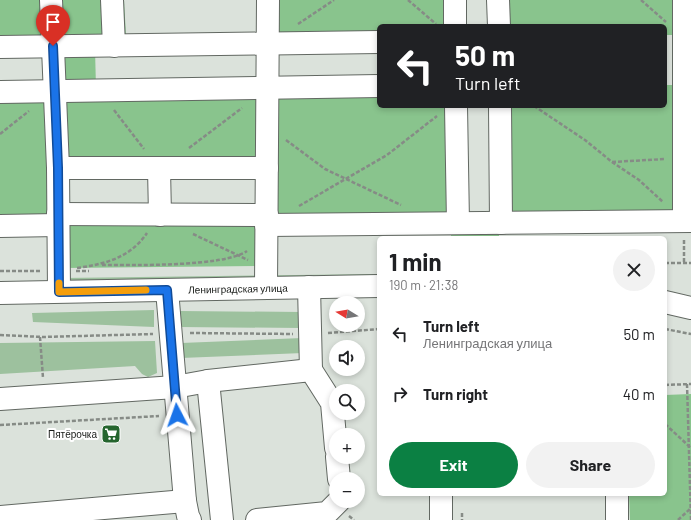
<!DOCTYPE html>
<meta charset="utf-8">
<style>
body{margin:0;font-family:Barlow,sans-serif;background:#f2f2f2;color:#202124;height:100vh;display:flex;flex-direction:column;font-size:15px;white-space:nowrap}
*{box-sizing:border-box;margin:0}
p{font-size:13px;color:#757577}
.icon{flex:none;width:22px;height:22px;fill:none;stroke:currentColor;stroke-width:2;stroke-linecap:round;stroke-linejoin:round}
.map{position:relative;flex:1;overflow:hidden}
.drawer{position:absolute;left:377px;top:236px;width:290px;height:260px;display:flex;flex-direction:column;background:#fff;border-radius:6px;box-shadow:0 2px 6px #0003}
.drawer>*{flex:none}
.hud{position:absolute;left:377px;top:24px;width:290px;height:84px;border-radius:6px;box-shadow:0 2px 6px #0003;background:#202124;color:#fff;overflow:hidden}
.needle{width:26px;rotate:281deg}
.controls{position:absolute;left:329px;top:296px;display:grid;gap:8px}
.controls a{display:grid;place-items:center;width:36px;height:36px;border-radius:50%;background:#fff;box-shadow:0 2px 6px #0003;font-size:20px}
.pin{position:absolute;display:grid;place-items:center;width:34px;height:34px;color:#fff;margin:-41px -17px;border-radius:50% 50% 50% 0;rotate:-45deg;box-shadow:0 0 4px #0007}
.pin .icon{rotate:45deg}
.me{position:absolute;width:44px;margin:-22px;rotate:356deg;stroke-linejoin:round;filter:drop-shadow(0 0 3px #0008)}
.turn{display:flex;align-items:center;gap:14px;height:84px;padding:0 12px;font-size:18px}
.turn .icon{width:52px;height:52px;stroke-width:2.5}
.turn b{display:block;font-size:28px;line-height:34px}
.round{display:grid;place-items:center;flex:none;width:42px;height:42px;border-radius:21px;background:#f2f2f2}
.overview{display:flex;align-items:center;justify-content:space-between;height:68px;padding:0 12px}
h1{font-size:24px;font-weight:700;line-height:30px}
.button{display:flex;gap:8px;margin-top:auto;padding:8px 12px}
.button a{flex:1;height:46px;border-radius:24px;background:#0b8043;color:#fff;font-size:16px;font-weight:700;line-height:46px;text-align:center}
.button a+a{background:#f2f2f2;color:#202124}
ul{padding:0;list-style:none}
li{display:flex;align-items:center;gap:12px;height:60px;padding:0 12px}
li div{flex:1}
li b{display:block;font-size:15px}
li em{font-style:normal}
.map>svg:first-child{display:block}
</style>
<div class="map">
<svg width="691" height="520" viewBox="0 0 691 520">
<rect width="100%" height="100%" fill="#dbe2db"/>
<g fill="#9dc19e">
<path d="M379,274V280L63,286V278Z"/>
<path d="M154,310V327L33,322L32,313Z"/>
<path d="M179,311L301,312V328L179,327Z"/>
<path d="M302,338L303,353L181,358V343Z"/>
<path d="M155,341L157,373L148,377L142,374L135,366L0,374V343Z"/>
</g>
<g fill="#89c48d">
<path d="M0,0H47L49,42L0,43Z"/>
<path d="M54,0H124L126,35L55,42Z"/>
<path d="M271,0H453V26H379V39L271,40Z"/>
<path d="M503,0H682V35H665V26H503Z"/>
<path d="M95,49L96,88H58L57,50Z"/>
<path d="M665,85H679L682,218L506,219L504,106H665Z"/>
<path d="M265,90L264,166L61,165L57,94Z"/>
<path d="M379,91V106H451L453,219L270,221L272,93Z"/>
<path d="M52,96V220H0V97Z"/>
<path d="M62,218L264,219L263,266L64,268Z"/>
<path d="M499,225V238H451V226Z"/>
<path d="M691,394V520H630L629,494H665V395Z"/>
</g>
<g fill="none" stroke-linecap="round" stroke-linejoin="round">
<defs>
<g id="minor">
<path d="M51,0L58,168L59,291"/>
<path d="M112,0L114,46"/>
<path d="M455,0V26"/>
<path d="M498,0L499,26"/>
<path d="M0,47L379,42"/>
<path d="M0,92L379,86"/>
<path d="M456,106L458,223"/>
<path d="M500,106L501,223"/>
<path d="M58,168H267"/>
<path d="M159,169L160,215"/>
<path d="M58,214L267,215"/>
<path d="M684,221V0"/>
<path d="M266,225L691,221"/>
<path d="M0,226L58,225"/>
<path d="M266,287L268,0"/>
<path d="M309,287L311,370"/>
<path d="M167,290L185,501L188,516L190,520"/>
<path d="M208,381L222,520"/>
<path d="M0,399L175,387L208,381L311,370L332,403L336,448"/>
<path d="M337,457L339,479"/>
<path d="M617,494V520"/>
<path d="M0,517L185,501"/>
<path d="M257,520L327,513L339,501"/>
<path d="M441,520V494"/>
</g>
<g id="major">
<path id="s1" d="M0,293L379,286"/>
<path d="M665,302L691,308"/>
</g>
</defs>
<use href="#minor" stroke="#626862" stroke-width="24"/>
<use href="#major" stroke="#626862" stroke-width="24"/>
<g stroke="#868b86" stroke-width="2.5" stroke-dasharray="4 2" stroke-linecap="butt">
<path d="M408,0L436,24"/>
<path d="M641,0L666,22"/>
<path d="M298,24L334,0"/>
<path d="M534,106L585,140L612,162L639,180L663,202"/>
<path d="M114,110L144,149"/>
<path d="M0,134L29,111"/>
<path d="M286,140L325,169L401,205"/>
<path d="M189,148L242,108"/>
<path d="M612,162L665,159"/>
<path d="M299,206L387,155L437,116"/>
<path d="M193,234L248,260"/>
<path d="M684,240V263"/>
<path d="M665,263H691"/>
<path d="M102,265C133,265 224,267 247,251"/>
<path d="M77,268C105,264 130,258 147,233"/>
<path d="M0,271H41"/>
<path d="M76,271H89"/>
<path d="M665,329L691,334"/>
<path d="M190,333L293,334"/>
<path d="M328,333L379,329"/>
<path d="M0,335L43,337L153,334"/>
<path d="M40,337L43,378"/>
<path d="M687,384L691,520"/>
<path d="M665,385L691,384"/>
<path d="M665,424L691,448"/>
<path d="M0,425L159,416"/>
<path d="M462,513V520"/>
<path d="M349,516L354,520"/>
<path d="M678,520L691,508"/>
</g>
<use href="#minor" stroke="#fff" stroke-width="22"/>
<use href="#major" stroke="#fff" stroke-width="22"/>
</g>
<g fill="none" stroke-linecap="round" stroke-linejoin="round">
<defs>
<path id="route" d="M53,46L58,168L59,292L167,290L177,415"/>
</defs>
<use href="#route" stroke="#114b97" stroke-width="10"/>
<use href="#route" stroke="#1a73e8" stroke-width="7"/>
<path stroke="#f59e0b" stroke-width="7" d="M59,283V292L146,290"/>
</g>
<defs>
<symbol id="supermarket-square" viewBox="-11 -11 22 22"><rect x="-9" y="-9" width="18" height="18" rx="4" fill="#25652e" stroke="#fff"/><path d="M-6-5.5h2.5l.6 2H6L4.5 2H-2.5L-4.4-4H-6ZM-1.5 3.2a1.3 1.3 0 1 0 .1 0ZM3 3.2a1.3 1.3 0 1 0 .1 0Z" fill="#fff"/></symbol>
</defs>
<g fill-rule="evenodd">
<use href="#supermarket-square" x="100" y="423" width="22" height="22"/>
</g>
<g text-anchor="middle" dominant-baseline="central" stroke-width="4" stroke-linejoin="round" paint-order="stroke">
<g font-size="10" fill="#181b18" stroke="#fff">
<text stroke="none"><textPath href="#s1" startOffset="238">Ленинградская улица</textPath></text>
</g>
<g font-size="10" fill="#181b18" stroke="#fff" text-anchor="end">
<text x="97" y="434">Пятёрочка</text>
</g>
</g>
</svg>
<div class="controls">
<a><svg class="needle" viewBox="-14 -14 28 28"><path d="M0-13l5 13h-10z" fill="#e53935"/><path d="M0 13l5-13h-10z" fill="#757577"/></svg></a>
<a><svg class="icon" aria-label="sound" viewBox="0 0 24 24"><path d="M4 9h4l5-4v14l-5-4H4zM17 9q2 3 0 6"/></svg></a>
<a><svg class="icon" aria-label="search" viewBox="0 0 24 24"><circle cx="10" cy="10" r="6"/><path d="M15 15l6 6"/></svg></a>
<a>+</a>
<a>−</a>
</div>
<div class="pin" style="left:53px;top:46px;background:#d93025"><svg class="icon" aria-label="arrive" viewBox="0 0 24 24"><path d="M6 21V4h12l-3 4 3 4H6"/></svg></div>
<svg class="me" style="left:177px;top:415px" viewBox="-20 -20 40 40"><path d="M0-17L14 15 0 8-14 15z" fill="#1a73e8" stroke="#fff" stroke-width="4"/></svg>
<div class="hud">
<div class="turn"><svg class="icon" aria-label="left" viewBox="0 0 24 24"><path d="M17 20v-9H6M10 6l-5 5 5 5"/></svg><div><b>50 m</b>Turn left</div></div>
</div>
<section class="drawer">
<div class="overview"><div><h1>1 min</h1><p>190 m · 21:38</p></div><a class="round"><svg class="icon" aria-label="close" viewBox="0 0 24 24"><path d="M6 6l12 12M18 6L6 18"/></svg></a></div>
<ul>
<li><svg class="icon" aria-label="left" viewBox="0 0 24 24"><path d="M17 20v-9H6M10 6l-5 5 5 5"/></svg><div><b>Turn left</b><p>Ленинградская улица</p></div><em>50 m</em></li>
<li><svg class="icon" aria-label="right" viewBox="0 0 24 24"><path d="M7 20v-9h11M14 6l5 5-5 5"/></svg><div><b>Turn right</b></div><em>40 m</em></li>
</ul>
<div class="button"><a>Exit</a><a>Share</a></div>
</section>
</div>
